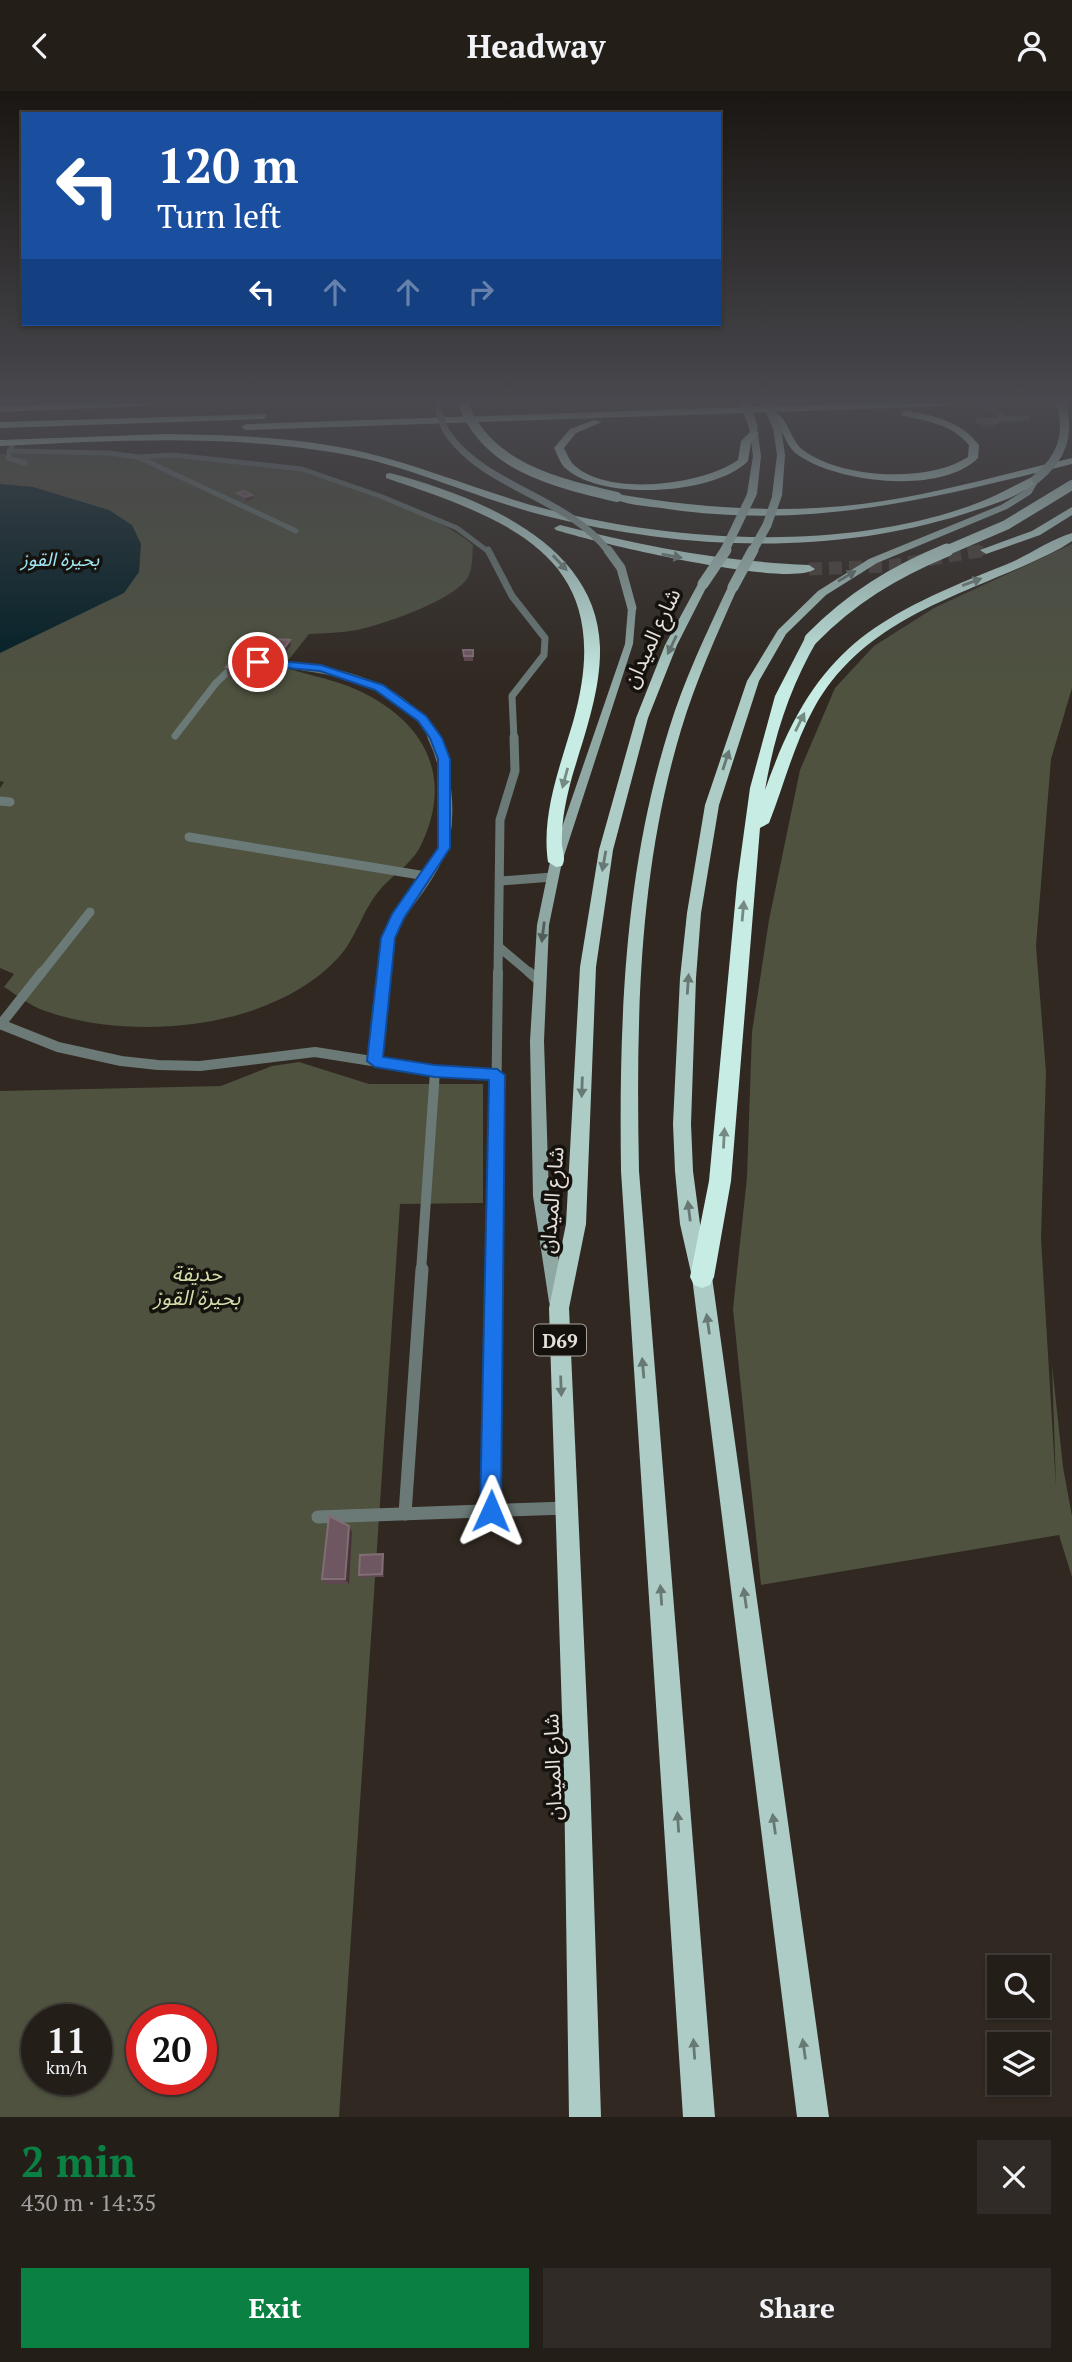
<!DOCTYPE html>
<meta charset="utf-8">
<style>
body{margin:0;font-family:"PT Serif","Noto Sans Arabic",serif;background:#302b26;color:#f1f3f6;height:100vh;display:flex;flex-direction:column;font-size:26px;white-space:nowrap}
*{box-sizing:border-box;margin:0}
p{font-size:23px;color:#a3a2a2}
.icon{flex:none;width:38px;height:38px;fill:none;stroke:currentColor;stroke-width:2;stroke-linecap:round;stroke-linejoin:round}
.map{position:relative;height:2026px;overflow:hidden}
.sheet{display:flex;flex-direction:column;background:#241e19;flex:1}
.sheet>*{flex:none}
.hud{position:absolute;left:21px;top:21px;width:700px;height:214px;border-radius:0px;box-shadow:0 2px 5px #0004,0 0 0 2px #413c38;background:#1a4fa0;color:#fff;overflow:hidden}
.tools{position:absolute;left:987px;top:1864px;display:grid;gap:14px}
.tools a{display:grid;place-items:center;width:63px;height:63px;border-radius:0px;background:#241e19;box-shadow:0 2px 5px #0004,0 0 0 2px #413c38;font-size:35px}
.speed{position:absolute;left:21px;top:1913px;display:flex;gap:14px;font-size:35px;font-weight:700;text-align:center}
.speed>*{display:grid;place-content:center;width:91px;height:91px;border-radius:50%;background:#241e19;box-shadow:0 2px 5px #0004,0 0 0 2px #413c38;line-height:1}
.speed small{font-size:18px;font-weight:400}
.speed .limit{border:10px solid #d22;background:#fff;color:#111}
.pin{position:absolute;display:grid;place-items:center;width:60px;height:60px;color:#fff;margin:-30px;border:4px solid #fff;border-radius:50%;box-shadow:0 2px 7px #0007}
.me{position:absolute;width:77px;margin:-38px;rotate:1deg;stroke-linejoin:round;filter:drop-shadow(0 0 5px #0008)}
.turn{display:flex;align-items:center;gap:24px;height:147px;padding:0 21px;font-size:32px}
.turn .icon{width:91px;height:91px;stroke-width:2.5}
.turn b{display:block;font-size:49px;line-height:60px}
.lanes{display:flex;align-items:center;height:66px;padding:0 21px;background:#0003;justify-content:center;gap:35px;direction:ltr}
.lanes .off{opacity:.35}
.round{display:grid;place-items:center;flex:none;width:74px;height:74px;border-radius:0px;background:#302b26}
.overview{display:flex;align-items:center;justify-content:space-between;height:119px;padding:0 21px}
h1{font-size:42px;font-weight:700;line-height:52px;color:#0b8043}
.action{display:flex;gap:14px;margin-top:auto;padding:14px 21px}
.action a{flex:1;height:80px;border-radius:0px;background:#0b8043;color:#fff;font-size:28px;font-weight:700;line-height:80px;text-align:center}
.action a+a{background:#302b26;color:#f1f3f6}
header{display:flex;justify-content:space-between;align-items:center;height:91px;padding:0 21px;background:#241e19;font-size:32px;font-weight:700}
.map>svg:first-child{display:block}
</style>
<header><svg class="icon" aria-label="back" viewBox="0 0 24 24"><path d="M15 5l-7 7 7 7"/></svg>Headway<svg class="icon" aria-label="person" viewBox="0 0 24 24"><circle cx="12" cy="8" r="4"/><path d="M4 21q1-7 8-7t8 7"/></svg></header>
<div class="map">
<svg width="1072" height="2026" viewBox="0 0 1072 2026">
<rect width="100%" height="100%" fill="#302821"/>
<g fill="#4e523f" fill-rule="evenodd">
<path d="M0,363C103,362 212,361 313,383C340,389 367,403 393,413C421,424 450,434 473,454C472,465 473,476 468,486C455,509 382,534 357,539C341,542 325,542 309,543L283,576C304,583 327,587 348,595C421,624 458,683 419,758C410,774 390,786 379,800C362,820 356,848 338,867C271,939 133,951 45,920C30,915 17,904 4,896L14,883L0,877V697L4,691L0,690Z"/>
<path d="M1072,453V597L1051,668L1036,855L1046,981L1041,1147L1056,1396L1052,1274L1063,1376L1072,1425V1486L1059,1444L761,1494L733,1218L747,1086L752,941L769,829L800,679L835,597L874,555L934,517Z"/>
<path d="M299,971L369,993H483V1112L400,1113L339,2026H0V1000L221,995L272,975ZM37,1928H96V1988H37ZM142,1928H201V1988H142Z"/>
</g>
<path fill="#001e25" d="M0,393L33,396L109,419L132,434L141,453L139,481L124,502L0,562Z"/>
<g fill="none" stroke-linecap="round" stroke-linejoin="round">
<path stroke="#4b443d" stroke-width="10" stroke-dasharray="10 5" stroke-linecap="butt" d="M974,461L986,459"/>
<path stroke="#4b443d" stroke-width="13" stroke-dasharray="13 7" stroke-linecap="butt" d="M809,478L890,475L985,459"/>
<g stroke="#6b7a77" stroke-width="5">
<path d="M986,312L1005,328"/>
<path d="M978,330L1027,327"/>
<path d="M12,354L8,367L25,372"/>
<path d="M9,360L109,362L138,366L296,440"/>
<path d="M138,366L174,364L302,378L380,405L457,437L489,461"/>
</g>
<g stroke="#6b7a77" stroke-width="7">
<path d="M488,459L512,505L545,547L544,564L512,605L514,648"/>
<path d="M248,570C312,576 401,582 433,648"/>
<path d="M175,645L216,592L255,554"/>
</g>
<g stroke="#6b7a77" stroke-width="9">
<path d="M0,710L10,711"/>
<path d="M189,746L426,785"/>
<path d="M501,790L552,786"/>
<path d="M499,856L531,883"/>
<path d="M41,883L90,821"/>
<path d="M382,883C389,820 414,817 438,768C455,735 448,678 432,646"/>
<path d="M498,883L500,729L515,680L514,646"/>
</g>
<g stroke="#6b7a77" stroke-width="10">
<path d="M529,881L538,889"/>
<path d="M0,933L58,956L121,970L158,974L200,975L315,961L435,980L497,984"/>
<path d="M1,933L42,881"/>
<path d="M375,970L382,881"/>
<path d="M421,1180L435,980"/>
<path d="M494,1180L498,881"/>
</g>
<g stroke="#6b7a77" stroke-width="13">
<path d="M491,1420L494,1178"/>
<path d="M405,1423L422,1178"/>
<path d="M318,1426L566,1417"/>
</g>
<path fill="#90a8a3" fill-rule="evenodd" d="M632,514L636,517L633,553L562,771L549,834L544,950L549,1105L565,1211L563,1216L557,1218L551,1216L549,1211L533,1105L530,950L537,834L550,771L625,553L628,517Z"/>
<g fill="#acccc5" fill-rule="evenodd">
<path d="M753,333L757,335L761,365L757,403L752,406L747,403L753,365L749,335Z"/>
<path d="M777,334L781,336L785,364L782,405L777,408L772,405L777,364L773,336Z"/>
<path d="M1033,386L1040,388L1031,403L1007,418L877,472L826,504L786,543L759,590L719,714L701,822L696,887L691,1033L693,1080L700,1133L712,1186L829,2026H797L692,1186L680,1133L675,1080L673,1033L680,887L687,822L705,714L747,590L778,539L818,500L869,468L1001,414L1025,399Z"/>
<path d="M703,490L708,493L677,554L648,627L613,759L596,876L586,1133L569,1217L590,1684L601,2026H569L564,1684L549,1217L566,1133L580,876L599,759L636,627L665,554L698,493Z"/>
<path d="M733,493L738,496C717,543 696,589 681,639C638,782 636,931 639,1080L715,2026H683L621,1080C619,931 624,782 669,638C684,589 706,543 728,496Z"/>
</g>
<g fill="#c6ece4" fill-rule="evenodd">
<path d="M78,312H152L147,315L0,321V315Z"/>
<path d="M864,312H952L947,315L775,321C790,330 790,349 803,359C842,388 928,392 968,366L969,354C952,333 926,330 901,324L904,319C933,324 961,330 979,354L978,367C941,404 838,392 798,364C788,357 785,346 780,337C776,330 769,327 769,321L246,339L241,336L246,333Z"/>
<path d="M267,323L264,328L0,337V331Z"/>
<path d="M594,329L602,331L576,342L564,357C566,361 569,368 572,372C605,407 703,394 738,369L741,350L751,340L759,342L751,351L748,370C715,404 600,411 564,376C560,371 557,363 554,357L570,338Z"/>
<path d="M167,343C233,344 299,346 363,361C426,376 487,403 550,419C682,452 851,461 980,411C998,404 1015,394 1032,386L1041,388C1022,405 989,415 964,423C830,465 682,459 546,425C474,407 405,372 331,361C221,343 110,350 0,355V349Z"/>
<path d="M1072,367V373C932,407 814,439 668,418C652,415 625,415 612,406L617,403C698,417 780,423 862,413C933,404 1003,383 1072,367Z"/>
<path d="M390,382C476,405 597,451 600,556C601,600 584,645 572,686C566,708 561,731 562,754C563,762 566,768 562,775L556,776L548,771C541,723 560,676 573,631C619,469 517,431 386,387V383Z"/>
<path d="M1072,416V424L1040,444L986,463L980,459L1032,440Z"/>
<path d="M560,434C646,456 719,470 809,474L815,478C790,498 593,451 556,439L554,437Z"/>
<path d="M1072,442V450L1061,457C971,504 868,521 814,617C794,653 784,694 769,732L760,737L731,1090L714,1186L710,1194L702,1197L694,1194L690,1186L709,1090L737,792L750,697L775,605L806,545H816L818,548C790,596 774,645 765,699C815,557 872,527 1005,474C1028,465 1049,449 1072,442Z"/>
</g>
<path stroke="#90a8a3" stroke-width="7" d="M437,312C440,322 442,335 448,343C486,397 568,406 609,461"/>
<path stroke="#90a8a3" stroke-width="9" d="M608,459L621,477L632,517"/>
<g stroke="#acccc5" stroke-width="9">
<path d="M745,312L753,335"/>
<path d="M767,312L777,336"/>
<path d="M1036,388C1062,367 1070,344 1061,312"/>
<path d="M724,461L752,403"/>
<path d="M752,461L767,434L777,405"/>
</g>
<g stroke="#acccc5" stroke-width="11">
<path d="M703,493L726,459"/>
<path d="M733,496L753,459"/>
</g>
<g stroke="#c6ece4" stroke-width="10">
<path d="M463,312C486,376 557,392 617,406"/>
<path d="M943,461L1006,434L1072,394"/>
</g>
<path stroke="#c6ece4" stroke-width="13" d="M811,548C851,507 894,481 947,459"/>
</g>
<g fill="#5f4751">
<path d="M979,329L997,332L996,336L982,337L978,333Z"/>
<path d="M237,402L253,408L246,411L238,407Z"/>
<path d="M291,554L286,561L271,560L270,555Z"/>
<path d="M463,559H473V570H464Z"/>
<path d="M226,576H261L250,589L228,586Z"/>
<path d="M352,1441L349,1493H325L322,1488Z"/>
<path d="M384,1466V1486H360L359,1484Z"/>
</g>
<g fill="#463338">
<path d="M252,404L253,408L246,411L245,406Z"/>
<path d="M290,549L291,554L286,561L285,556Z"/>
<path d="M259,566L261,576L250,589L248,579Z"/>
<path d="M349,1435L352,1441L349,1493L345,1488Z"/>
<path d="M383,1463L384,1466V1486L382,1483Z"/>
</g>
<g fill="#6e5760" stroke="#816d74" stroke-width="2">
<path d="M994,328L997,332H983L979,329Z"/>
<path d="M244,400L252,404L245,406L237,402Z"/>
<path d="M274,548L290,549L285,556L270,555Z"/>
<path d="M463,559H473V565H464Z"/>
<path d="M237,563L259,566L248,579L226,576Z"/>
<path d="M329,1425L349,1435L345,1488H322Z"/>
<path d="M383,1463L382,1483L359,1484L360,1464Z"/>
</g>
<defs><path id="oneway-solid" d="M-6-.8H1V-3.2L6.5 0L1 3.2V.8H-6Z" transform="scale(1.75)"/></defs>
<g fill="#768a84">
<use href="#oneway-solid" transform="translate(672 465) rotate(10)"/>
<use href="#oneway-solid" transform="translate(560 472) rotate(47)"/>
<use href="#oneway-solid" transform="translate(972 491) rotate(-20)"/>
<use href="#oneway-solid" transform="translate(800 631) rotate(-64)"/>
<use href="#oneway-solid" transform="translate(565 687) rotate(105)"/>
<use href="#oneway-solid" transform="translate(743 820) rotate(-85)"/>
<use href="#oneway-solid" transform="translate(724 1047) rotate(-87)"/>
</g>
<g fill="#687873">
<use href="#oneway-solid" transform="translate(847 485) rotate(-31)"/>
<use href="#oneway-solid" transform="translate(672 554) rotate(115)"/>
<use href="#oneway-solid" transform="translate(726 669) rotate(-72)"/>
<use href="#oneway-solid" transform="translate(604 770) rotate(100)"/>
<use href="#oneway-solid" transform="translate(688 893) rotate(-86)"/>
<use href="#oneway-solid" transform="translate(582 996) rotate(92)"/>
<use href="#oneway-solid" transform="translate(689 1120) rotate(-97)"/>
<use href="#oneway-solid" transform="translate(708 1233) rotate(-98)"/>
<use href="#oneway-solid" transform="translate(643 1277) rotate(-95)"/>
<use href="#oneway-solid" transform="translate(561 1295) rotate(88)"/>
<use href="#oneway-solid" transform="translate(661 1504) rotate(-94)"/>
<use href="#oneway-solid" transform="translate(745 1507) rotate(-98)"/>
<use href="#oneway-solid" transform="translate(678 1731) rotate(-94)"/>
<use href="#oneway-solid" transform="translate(774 1733) rotate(-98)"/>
<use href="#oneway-solid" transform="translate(694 1958) rotate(-94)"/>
<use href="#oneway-solid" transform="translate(804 1958) rotate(-98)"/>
</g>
<use fill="#525d58" href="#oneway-solid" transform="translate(543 841) rotate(97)"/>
<linearGradient id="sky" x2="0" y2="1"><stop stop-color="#1a1612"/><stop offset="0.52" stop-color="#48484e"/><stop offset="1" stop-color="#48484e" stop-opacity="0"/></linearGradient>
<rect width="1072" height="596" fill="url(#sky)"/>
<path fill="#1a73e8" stroke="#114b97" stroke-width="2" d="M258,568L321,574L383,594L426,625L442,647L450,668V757L404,827L395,847L383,966L435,974L497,978L505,984L501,1420L498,1427L491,1430L483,1427L480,1420L489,989L435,986L375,976L367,970L381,847L392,823L438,757V668L430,647L418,630L375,599L320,580L255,574L253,571Z"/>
<g text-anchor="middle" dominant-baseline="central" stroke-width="7" stroke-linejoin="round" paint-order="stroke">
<g font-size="19" font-style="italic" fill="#a1e5f4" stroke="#15120e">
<text x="60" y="467">بحيرة القوز</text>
</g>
<rect fill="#15120e" stroke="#a8a39e" stroke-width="2" x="534" y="1233.5" width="52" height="31" rx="5"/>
<g font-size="19" font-weight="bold" fill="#e7e1dc">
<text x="560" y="1249">D69</text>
</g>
<g font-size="21" fill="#e7e1dc" stroke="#15120e">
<text transform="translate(651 547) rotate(-65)">شارع الميدان</text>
<text transform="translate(551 1109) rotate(-85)">شارع الميدان</text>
<text transform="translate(552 1676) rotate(-92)">شارع الميدان</text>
</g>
<g font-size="21" font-style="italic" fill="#d3dea9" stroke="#15120e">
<text x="197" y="1182">حديقة<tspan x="197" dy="24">بحيرة القوز</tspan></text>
</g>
</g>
</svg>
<div class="tools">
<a><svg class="icon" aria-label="search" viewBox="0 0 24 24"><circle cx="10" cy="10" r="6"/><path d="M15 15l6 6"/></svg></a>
<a><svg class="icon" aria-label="layers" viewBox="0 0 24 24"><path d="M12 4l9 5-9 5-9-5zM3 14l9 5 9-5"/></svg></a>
</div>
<div class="speed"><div>11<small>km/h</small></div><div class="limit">20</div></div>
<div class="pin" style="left:258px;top:571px;background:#d93025"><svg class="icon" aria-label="arrive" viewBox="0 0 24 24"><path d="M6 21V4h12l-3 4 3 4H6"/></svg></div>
<svg class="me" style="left:491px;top:1420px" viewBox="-20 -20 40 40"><path d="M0-17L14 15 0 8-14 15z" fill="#1a73e8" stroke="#fff" stroke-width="4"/></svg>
<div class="hud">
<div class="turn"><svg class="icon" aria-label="left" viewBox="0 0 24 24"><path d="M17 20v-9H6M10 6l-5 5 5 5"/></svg><div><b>120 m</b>Turn left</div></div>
<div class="lanes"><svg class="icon" aria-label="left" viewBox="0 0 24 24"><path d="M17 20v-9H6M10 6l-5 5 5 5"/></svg><svg class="icon off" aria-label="ahead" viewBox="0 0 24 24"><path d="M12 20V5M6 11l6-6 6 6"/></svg><svg class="icon off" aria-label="ahead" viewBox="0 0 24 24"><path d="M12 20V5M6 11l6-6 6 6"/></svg><svg class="icon off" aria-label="right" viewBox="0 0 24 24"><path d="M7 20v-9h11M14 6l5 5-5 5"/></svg></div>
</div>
</div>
<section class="sheet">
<div class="overview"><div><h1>2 min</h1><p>430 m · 14:35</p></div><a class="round"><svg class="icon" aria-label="close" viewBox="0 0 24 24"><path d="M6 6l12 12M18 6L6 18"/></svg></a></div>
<div class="action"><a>Exit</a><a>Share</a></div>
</section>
